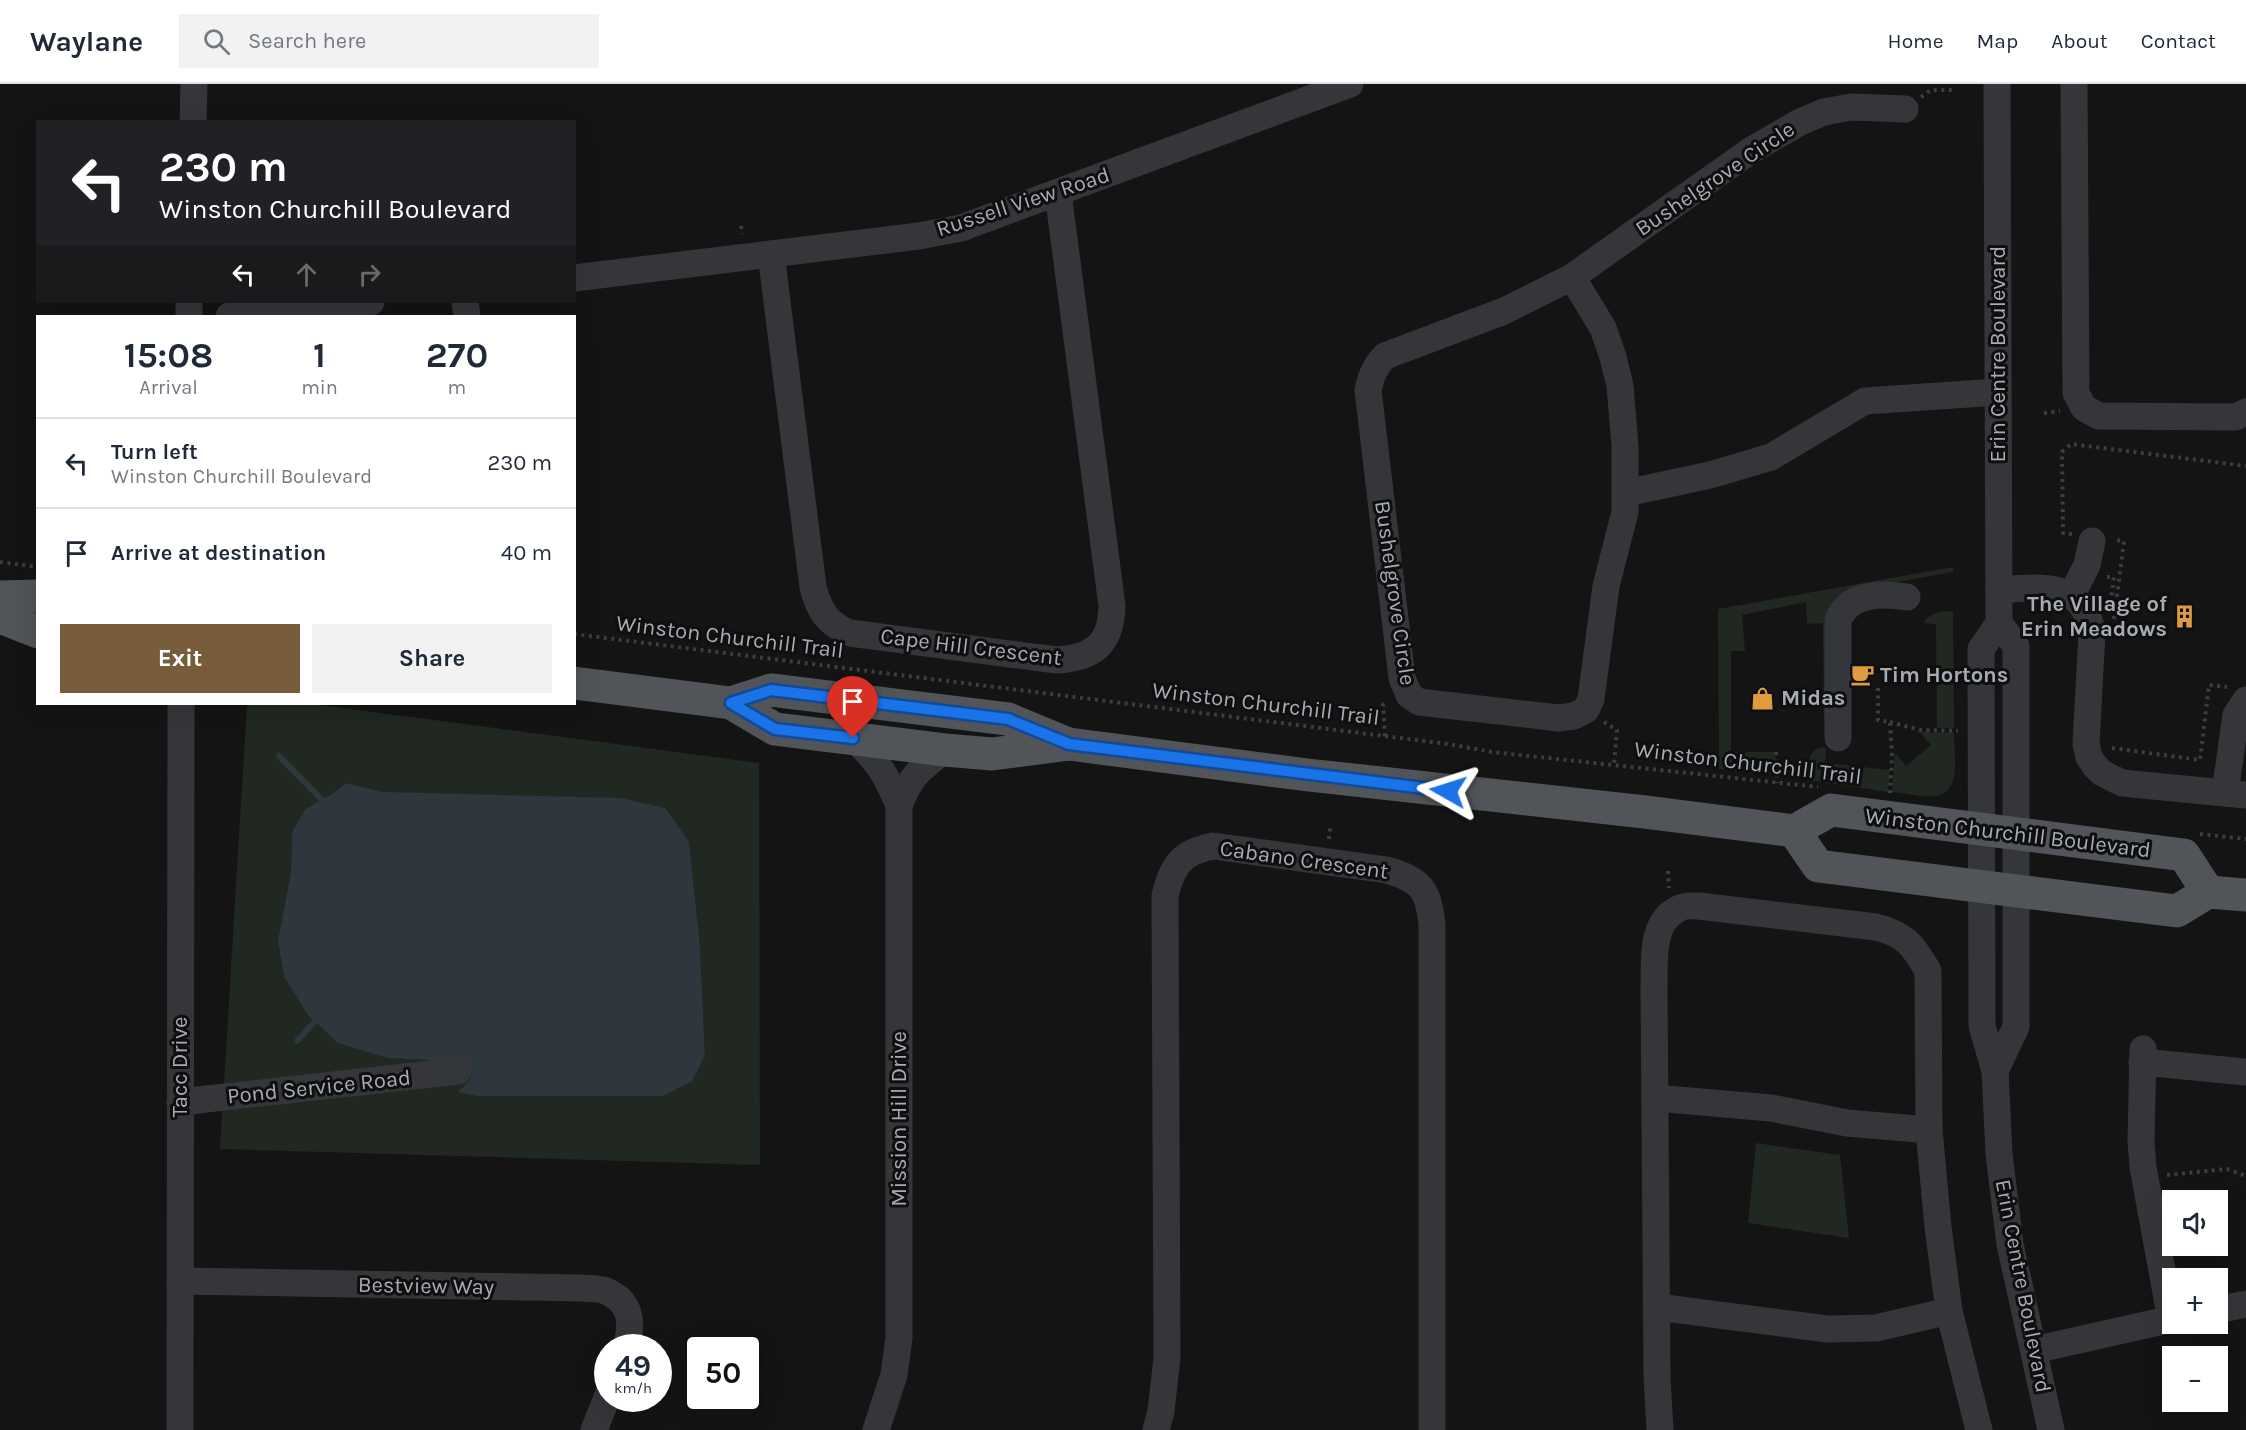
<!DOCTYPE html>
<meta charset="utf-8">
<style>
body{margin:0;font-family:Karla,sans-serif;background:#f2f2f3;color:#1f2937;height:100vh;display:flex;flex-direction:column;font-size:22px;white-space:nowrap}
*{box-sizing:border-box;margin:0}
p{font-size:20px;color:#747a83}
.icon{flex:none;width:33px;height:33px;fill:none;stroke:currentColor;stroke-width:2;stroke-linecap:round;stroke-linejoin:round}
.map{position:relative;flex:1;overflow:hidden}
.drawer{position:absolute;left:36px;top:231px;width:540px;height:390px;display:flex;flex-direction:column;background:#fff;border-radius:0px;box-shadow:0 6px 24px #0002}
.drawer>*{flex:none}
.guide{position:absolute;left:36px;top:36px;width:540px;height:183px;border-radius:0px;box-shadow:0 6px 24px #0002;background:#202124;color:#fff;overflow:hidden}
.fabs{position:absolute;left:2162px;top:1106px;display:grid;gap:12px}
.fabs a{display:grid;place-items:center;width:66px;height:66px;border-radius:0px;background:#fff;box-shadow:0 6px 24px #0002;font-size:30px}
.speed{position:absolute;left:594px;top:1250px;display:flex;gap:12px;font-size:30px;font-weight:700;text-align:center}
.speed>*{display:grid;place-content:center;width:78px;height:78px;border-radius:50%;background:#fff;box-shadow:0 6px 24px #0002;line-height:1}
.speed small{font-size:15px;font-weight:400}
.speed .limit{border:3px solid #111;border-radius:9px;background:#fff;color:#111}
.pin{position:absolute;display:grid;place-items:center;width:51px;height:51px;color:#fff;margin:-62px -26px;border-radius:50% 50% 50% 0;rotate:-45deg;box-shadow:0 0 6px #0007}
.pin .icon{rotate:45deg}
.me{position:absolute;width:66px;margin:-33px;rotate:276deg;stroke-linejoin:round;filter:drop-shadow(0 0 4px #0008)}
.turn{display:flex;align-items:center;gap:21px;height:126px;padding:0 24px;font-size:27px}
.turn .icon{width:78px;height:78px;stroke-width:2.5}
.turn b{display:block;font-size:42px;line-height:51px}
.lanes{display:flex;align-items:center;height:57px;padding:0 24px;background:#0003;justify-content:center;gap:30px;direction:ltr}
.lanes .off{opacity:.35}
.eta{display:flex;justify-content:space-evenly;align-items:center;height:102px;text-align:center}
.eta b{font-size:36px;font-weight:700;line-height:42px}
.cta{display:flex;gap:12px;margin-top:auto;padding:12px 24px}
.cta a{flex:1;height:69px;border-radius:0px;background:#765c3b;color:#fff;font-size:24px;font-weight:700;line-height:69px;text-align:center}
.cta a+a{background:#f2f2f3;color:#1f2937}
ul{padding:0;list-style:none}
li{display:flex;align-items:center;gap:18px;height:90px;padding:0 24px;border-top:2px solid #e0e1e3}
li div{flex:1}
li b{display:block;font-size:22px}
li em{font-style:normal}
header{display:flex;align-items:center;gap:36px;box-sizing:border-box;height:84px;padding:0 30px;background:#fff;border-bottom:2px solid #e0e1e3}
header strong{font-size:28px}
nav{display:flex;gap:33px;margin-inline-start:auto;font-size:21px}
.search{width:420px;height:54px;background:#f2f2f3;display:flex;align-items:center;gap:15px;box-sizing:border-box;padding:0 21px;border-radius:0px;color:#747a83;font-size:22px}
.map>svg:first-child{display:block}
</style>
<header>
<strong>Waylane</strong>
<div class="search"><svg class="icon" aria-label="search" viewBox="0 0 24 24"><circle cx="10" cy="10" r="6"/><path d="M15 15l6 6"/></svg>Search here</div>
<nav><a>Home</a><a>Map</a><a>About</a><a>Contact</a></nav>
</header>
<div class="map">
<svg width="2246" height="1346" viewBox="0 0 2246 1346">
<rect width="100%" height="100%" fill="#141415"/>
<g fill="#202821" fill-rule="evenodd">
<path d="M1953,483V488L1846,507L1834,517L1832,525V627L1824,635L1823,539L1807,540L1806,518L1742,531L1745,567H1731V668H1775V691L1719,685L1718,525Z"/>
<path d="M1953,527L1954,644H1937L1936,540L1924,539C1930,527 1941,528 1953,527Z"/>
<path d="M247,620H313L759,679L760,1081L220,1065ZM346,699L384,708L689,759L700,861L705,971L470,996L468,978L388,974L278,856L291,787L292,748L305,725L332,710Z"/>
<path d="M1920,648L1954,649C1954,667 1962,709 1936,712C1923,714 1906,709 1892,708L1895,669L1906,682L1931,661Z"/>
<path d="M1824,663L1826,666L1825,679L1890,686L1888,708L1808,696C1808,682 1806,665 1824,663Z"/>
<path d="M1756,1059L1840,1071L1849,1154L1748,1139Z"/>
</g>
<path fill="#2e373d" d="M346,699L384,708L621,714L665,724L689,758L700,861L705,971L692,997L663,1012H478L458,1008L470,996L468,978L388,974L338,959L308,931L284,892L278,856L291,787L292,748L305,725L332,710Z"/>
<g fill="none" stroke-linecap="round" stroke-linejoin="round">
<g stroke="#2e373d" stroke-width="6">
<path d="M279,672L327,721"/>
<path d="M297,957L319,933"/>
</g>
<g stroke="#3b3d41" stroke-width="4" stroke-dasharray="3 4.5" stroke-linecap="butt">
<path d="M1921,13L1931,6H1954"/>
<path d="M741,142L742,150"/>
<path d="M2044,329L2060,327"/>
<path d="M2072,450L2063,449L2062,368L2071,360L2246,382"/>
<path d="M0,478L38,483"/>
<path d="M2107,493H2114L2111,515L2116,517"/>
<path d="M2114,535L2124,457L2115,456"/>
<path d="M574,550L1448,660L1492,668L1818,703"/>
<path d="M1878,604V636L1890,638L1892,672L1890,709"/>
<path d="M1604,638L1617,646L1614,680"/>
<path d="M1890,638L1920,646L1958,647"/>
<path d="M1385,652L1383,621L1387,619"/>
<path d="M2112,664L2200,676L2209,601L2227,603"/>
<path d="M1776,668L1777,699"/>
<path d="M2200,750L2246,755"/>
<path d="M1329,755L1330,744"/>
<path d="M1668,787L1669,804"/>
<path d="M2167,1091L2227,1085L2246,1092"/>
</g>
<g stroke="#35363a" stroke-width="27">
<path d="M1997,0L1999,539L1981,565L1982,942L1995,987L1999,1070L2010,1160L2051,1346"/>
<path d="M2074,0L2076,309L2084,324L2099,332L2236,333L2246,328"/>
<path d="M193,38L194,0"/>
<path d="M771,170L813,503C819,526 827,540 850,549L1056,576C1094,574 1111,560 1112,522L1058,109"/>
<path d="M1572,193L1603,244L1613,273L1620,302L1625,362V428L1606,502L1591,615L1586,626L1574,632L1559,634L1419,618L1409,611L1402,594L1368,306C1371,292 1375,282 1385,272L1504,227L1572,193L1750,67L1800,38L1824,28L1851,23L1905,25"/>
<path d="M574,194L919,152L961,144L1350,0"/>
<path d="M465,218L467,232"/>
<path d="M189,232V218"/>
<path d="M229,232L371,218"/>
<path d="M1626,409L1710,391L1771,373L1865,317L1998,308"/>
<path d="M1999,506C2039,503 2085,496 2092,549L2086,660L2089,673L2095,682L2102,689L2122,699L2246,711"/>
<path d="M2071,512L2087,481L2092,457"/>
<path d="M853,654C877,676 887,691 899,722"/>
<path d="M1838,654V537C1848,509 1882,509 1907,513"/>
<path d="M2225,709L2236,631L2246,616"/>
<path d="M2143,965L2141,1057L2143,1083L2171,1236"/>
<path d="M2142,978L2246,988"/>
<path d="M1995,987L2016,943V562L1999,539"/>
<path d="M1655,1014L1771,1024L1847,1039L1929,1046"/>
<path d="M180,1018L458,987"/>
<path d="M180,1197L582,1204C589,1205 599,1204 606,1207C632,1218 633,1240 626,1263"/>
<path d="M1657,1223L1827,1245L1876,1244L1949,1227"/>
<path d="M2217,1226L2246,1220"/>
<path d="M2034,1266L2172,1235"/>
<path d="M180,1346L181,620"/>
<path d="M594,1346L608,1311"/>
<path d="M876,1346L894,1291L899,1254V722C910,692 920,685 945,666"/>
<path d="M1156,1346L1161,1327L1167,1274L1165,812C1172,782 1181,768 1213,762L1387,786C1421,796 1428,805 1432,840V1346"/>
<path d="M1660,1346L1657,1293L1654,906C1655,879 1649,837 1680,824C1685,821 1693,822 1699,822L1876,843C1905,850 1913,861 1928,887L1929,1046L1938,1143L1949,1227L1979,1346"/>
</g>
<g stroke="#515458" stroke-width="33">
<path d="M0,513L38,512"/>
<path d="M0,533L38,548"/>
<path d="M574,599L731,619L775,645L945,666L992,670L1069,660L1308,691L1645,728L1794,747L1831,726L2184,771L2208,808"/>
<path d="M731,619L771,606L1008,635L1068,660"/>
<path d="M1794,747L1818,782L2177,827L2208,808L2246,811"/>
</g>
</g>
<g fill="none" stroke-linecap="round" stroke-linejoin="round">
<defs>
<path id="route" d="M853,654L775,645L731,619L771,606L1008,635L1069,660L1448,707"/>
</defs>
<use href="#route" stroke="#114b97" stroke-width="15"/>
<use href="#route" stroke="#1a73e8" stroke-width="10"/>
</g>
<defs>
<symbol id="building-bare" viewBox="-9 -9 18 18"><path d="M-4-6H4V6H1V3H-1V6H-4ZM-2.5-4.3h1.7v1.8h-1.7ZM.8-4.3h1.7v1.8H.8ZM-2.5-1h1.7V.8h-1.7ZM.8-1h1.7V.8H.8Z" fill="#e09b40" stroke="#0f0f10" stroke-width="2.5" paint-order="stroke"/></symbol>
<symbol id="cafe-bare" viewBox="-9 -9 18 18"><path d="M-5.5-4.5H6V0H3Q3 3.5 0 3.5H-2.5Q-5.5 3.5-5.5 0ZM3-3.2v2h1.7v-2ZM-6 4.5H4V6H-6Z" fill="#e09b40" stroke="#0f0f10" stroke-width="2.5" paint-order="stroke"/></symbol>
<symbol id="shop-bare" viewBox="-9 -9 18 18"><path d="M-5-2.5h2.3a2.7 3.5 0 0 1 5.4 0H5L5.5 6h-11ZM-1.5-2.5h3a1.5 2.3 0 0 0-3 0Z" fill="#e09b40" stroke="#0f0f10" stroke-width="2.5" paint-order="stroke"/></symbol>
</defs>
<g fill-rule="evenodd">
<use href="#building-bare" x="2168" y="516" width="33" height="33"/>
<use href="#cafe-bare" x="1846" y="574" width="33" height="33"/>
<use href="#shop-bare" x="1746" y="598" width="33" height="33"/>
</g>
<g text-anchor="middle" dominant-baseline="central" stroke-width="6" stroke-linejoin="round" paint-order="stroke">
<g font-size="22" fill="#a7acb4" stroke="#0f0f10">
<text transform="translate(1715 95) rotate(-34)">Bushelgrove Circle</text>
<text transform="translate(1023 118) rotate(-18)">Russell View Road</text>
<text transform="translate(1998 270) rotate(-90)">Erin Centre Boulevard</text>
<text transform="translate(1395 509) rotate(82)">Bushelgrove Circle</text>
<text transform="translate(730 553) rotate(7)">Winston Churchill Trail</text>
<text transform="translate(971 563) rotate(7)">Cape Hill Crescent</text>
<text transform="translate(1266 620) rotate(7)">Winston Churchill Trail</text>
<text transform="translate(1748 679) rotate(7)">Winston Churchill Trail</text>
<text transform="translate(2008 749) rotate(7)">Winston Churchill Boulevard</text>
<text transform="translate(1304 776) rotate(8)">Cabano Crescent</text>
<text transform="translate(180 983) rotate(-90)">Tacc Drive</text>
<text transform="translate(319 1003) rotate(-6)">Pond Service Road</text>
<text transform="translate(899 1035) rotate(-90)">Mission Hill Drive</text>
<text transform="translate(426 1202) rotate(1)">Bestview Way</text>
<text transform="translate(2023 1202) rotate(79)">Erin Centre Boulevard</text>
</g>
<g font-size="22" font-weight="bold" fill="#a7acb4" stroke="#0f0f10" text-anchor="start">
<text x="2167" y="520" text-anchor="end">The Village of<tspan x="2167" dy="25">Erin Meadows</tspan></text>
<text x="1880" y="591">Tim Hortons</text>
<text x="1781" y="614">Midas</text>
</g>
</g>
</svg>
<div class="fabs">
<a><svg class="icon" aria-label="sound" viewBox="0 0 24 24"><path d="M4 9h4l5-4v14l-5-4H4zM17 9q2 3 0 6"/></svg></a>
<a>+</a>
<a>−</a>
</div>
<div class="speed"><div>49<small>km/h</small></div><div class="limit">50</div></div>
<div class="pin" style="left:853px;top:654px;background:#d93025"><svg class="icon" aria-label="arrive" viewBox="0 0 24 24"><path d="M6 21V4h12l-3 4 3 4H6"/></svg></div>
<svg class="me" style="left:1448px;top:707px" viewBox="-20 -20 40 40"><path d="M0-17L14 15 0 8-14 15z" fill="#1a73e8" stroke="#fff" stroke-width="4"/></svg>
<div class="guide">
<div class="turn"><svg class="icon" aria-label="left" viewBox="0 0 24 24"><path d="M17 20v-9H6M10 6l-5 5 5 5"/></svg><div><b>230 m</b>Winston Churchill Boulevard</div></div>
<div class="lanes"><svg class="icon" aria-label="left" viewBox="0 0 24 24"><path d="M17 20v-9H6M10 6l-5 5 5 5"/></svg><svg class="icon off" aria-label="ahead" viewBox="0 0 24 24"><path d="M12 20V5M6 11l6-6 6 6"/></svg><svg class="icon off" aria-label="right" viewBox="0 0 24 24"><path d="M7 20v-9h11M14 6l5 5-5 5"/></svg></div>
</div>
<section class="drawer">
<div class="eta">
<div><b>15:08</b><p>Arrival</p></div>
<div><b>1</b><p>min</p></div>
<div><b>270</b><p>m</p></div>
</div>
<ul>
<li><svg class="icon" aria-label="left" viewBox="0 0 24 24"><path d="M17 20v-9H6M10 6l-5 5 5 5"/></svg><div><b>Turn left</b><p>Winston Churchill Boulevard</p></div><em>230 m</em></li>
<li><svg class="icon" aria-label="arrive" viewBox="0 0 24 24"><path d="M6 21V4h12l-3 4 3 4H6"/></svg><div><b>Arrive at destination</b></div><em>40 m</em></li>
</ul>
<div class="cta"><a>Exit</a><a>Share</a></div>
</section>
</div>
